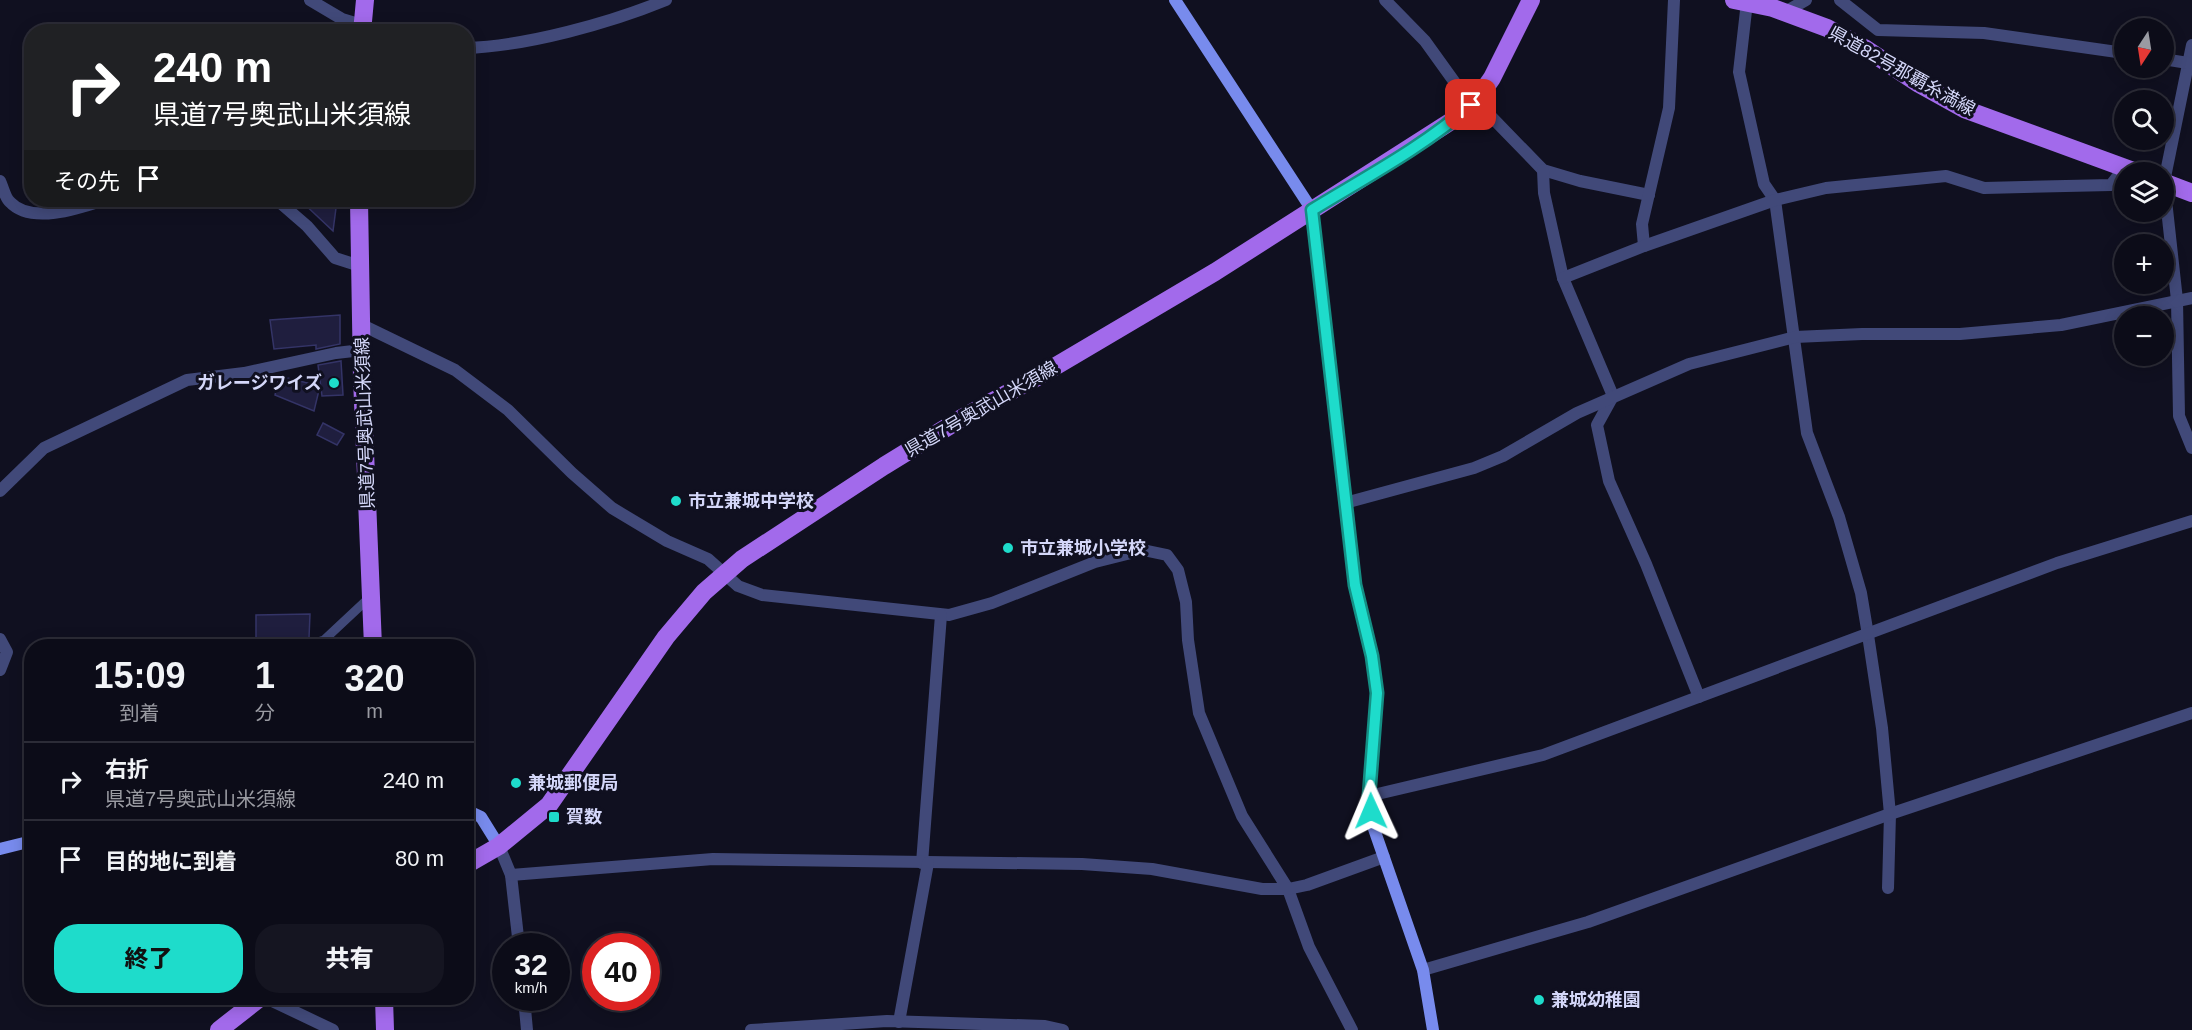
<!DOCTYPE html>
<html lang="ja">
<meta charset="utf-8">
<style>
body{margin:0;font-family:Arial,"Noto Sans JP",sans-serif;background:#151521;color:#f1f3f6;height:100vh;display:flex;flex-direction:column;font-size:22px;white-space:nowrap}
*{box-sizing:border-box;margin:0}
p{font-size:20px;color:#9a9ba2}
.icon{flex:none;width:33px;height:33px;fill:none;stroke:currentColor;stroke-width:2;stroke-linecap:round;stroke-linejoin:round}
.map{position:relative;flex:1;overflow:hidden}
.sheet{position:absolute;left:24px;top:639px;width:450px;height:366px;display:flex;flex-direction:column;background:#0c0c18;border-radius:24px;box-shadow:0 3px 15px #0003,0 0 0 2px #2c2c37}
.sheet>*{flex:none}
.hud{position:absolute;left:24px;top:24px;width:450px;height:183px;border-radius:24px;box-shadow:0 3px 15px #0003,0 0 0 2px #2c2c37;background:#202124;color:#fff;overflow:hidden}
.needle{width:39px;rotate:192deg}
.buttons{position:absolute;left:2114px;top:18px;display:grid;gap:12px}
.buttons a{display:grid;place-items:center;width:60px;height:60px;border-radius:50%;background:#0c0c18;box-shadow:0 3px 15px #0003,0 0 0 2px #2c2c37;font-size:30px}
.speed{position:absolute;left:492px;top:933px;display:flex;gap:12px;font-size:30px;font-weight:700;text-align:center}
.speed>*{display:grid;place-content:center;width:78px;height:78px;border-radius:50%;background:#0c0c18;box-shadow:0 3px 15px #0003,0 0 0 2px #2c2c37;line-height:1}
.speed small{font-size:15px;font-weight:400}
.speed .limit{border:9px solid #d22;background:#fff;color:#111}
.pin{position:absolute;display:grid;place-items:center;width:51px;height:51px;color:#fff;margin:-26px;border-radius:12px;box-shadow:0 3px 9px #0006}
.me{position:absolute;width:66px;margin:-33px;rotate:359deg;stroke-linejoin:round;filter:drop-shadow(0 0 4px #0008)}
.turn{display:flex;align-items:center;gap:21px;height:126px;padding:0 30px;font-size:27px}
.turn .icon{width:78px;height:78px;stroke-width:2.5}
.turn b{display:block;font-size:42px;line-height:51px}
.then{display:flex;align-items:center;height:57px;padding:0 30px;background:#0003;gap:12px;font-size:22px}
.eta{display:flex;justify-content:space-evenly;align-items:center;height:102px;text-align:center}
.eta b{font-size:36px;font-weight:800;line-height:42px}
.action{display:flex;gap:12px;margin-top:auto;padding:12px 30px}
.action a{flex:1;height:69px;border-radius:24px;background:#1edccb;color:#111;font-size:24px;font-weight:800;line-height:69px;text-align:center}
.action a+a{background:#151521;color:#f1f3f6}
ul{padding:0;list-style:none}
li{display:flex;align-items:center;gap:18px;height:78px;padding:0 30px;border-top:2px solid #2c2c37}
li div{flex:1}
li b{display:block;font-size:22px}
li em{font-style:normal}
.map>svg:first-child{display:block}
</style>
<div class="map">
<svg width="2192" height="1030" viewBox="0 0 2192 1030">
<rect width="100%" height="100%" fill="#101020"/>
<g fill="#1f1e3e" stroke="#343467" stroke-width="1.5">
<path d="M300,200H333L336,208L333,231Z"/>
<path d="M340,315V344L316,349V345L274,349L270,320Z"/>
<path d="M341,361L343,395L322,396L318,365Z"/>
<path d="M279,376L320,386L314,411L275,395Z"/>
<path d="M323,423L344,434L337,445L317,435Z"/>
<path d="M310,614L309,638L301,641L256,642V615Z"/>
</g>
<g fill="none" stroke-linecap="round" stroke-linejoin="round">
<path stroke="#414979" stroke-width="9" d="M306,646L324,640L370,597"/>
<g stroke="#414979" stroke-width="12">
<path d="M310,0L342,19L362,25"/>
<path d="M1385,0L1425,41L1471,105"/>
<path d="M1840,0L1878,30L1984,33L2124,53"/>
<path d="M1747,2L1739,72L1764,184L1775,200L1807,433L1839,517L1861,593L1868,635L1882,728L1890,814L1888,888"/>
<path d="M1785,12L1806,0"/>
<path d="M2192,45L2164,182L2177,300L2179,416L2192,448"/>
<path d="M466,48C527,46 610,23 666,0"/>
<path d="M2163,59L2188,63"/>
<path d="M1476,101L1543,170L1580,181L1649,195"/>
<path d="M1543,170L1544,193L1563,278L1613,396"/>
<path d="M0,181C3,187 5,198 10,202C31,225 80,208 104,200"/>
<path d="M277,200L307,226L335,258L360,266"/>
<path d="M1644,246L1642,224L1669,108L1674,0"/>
<path d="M1563,278L1644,246L1775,200L1826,188L1946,176L1984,188L2111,185L2124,168"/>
<path d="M362,325L455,370L508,410L572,473L612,508L667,541L708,559L738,586L762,595L949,615L992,603L1095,562L1143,550L1167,555L1178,570L1186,602L1188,640L1199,713L1242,816L1288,889L1309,947L1352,1030"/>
<path d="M1613,396L1597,425L1609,481L1646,564L1699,697"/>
<path d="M0,491L44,448L187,380L244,373L336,353L362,350"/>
<path d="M1345,503L1474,468L1503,456L1577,413L1689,364L1795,337L1862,334H1960L2061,325L2192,298"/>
<path d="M0,639L7,652L0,670"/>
<path d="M1369,796L1543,755L2057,563L2192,521"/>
<path d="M499,846L511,875L519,946"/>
<path d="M922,863L941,615"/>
<path d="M511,875L713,859L1082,864L1152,869L1262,889H1288L1307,885L1384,857"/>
<path d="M1423,970L1588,922L1890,814L2192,713"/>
<path d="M266,998L333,1030"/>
<path d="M524,998L527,1030"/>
<path d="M899,1022L928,863"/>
<path d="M751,1030L887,1021L1045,1026L1063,1030"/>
</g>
<g stroke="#788bed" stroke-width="12">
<path d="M1175,0L1312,210L1355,585L1372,656L1377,693L1369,796L1373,826L1423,970L1433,1030"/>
<path d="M466,810L481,817L499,846"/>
<path d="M0,849L32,841"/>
</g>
<g stroke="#a26aeb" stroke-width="18">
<path d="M1734,0L1773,8L1827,28L1866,49L1919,84L1964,109L2136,172"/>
<path d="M362,32L365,0"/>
<path d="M2163,182L2192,193"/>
<path d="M359,200L362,378L373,646"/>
<path d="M466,865L499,846L549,805L666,637L704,592L742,559L884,466L962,418L1039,376L1215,272L1453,120L1476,101L1492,78L1531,0"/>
<path d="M384,998L385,1030"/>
<path d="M219,1030L260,998"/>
</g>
</g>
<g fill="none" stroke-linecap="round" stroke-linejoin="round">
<defs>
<path id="route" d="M1371,811L1369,796L1377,693L1372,656L1355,585L1312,210C1366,177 1423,147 1471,105"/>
</defs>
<use href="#route" stroke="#148f84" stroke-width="15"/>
<use href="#route" stroke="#1edccb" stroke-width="10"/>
</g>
<g fill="#1edccb" stroke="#101020" stroke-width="2">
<circle cx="334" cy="383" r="6"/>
<circle cx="676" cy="501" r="6"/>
<circle cx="1008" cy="548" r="6"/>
<circle cx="516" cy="783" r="6"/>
<rect x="548" y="811" width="12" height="12" rx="3"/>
<circle cx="1539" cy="1000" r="6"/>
</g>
<g text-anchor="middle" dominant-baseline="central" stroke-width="6" stroke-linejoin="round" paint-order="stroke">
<g font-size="18" fill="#d4d7f9" stroke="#101020">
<text transform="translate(1902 71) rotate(29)">県道82号那覇糸満線</text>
<text transform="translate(981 409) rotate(-30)">県道7号奥武山米須線</text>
<text transform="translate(365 423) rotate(-92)">県道7号奥武山米須線</text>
</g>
<g font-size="18" font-weight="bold" fill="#d4d7f9" stroke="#101020" text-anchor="start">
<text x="322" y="383" text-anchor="end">ガレージワイズ</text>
<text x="688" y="501">市立兼城中学校</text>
<text x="1020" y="548">市立兼城小学校</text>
<text x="528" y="783">兼城郵便局</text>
<text x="566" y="817">賀数</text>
<text x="1551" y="1000">兼城幼稚園</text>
</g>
</g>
</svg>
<div class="buttons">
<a><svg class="needle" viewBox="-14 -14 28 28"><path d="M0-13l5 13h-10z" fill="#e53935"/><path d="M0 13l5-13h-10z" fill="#9a9ba2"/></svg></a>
<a><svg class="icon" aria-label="search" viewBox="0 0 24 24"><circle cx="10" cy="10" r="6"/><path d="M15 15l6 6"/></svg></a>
<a><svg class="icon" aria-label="layers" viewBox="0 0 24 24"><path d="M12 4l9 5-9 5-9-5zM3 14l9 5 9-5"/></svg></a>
<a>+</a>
<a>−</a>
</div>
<div class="speed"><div>32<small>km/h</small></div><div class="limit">40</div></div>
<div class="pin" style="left:1471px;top:105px;background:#d93025"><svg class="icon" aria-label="arrive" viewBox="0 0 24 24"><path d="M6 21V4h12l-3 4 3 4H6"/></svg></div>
<svg class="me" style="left:1371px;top:811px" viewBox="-20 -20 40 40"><path d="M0-17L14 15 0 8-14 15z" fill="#1edccb" stroke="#fff" stroke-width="4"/></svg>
<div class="hud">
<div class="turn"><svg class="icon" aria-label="right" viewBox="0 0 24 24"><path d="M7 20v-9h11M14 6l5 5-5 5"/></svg><div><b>240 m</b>県道7号奥武山米須線</div></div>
<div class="then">その先<svg class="icon" aria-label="arrive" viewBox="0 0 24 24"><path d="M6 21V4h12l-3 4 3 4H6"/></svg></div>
</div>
<section class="sheet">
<div class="eta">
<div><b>15:09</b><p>到着</p></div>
<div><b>1</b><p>分</p></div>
<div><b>320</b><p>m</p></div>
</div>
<ul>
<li><svg class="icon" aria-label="right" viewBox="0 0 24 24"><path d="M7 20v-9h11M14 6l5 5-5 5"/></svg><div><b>右折</b><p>県道7号奥武山米須線</p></div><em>240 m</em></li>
<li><svg class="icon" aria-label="arrive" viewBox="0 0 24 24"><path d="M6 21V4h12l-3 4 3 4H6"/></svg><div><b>目的地に到着</b></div><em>80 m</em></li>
</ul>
<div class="action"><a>終了</a><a>共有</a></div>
</section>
</div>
